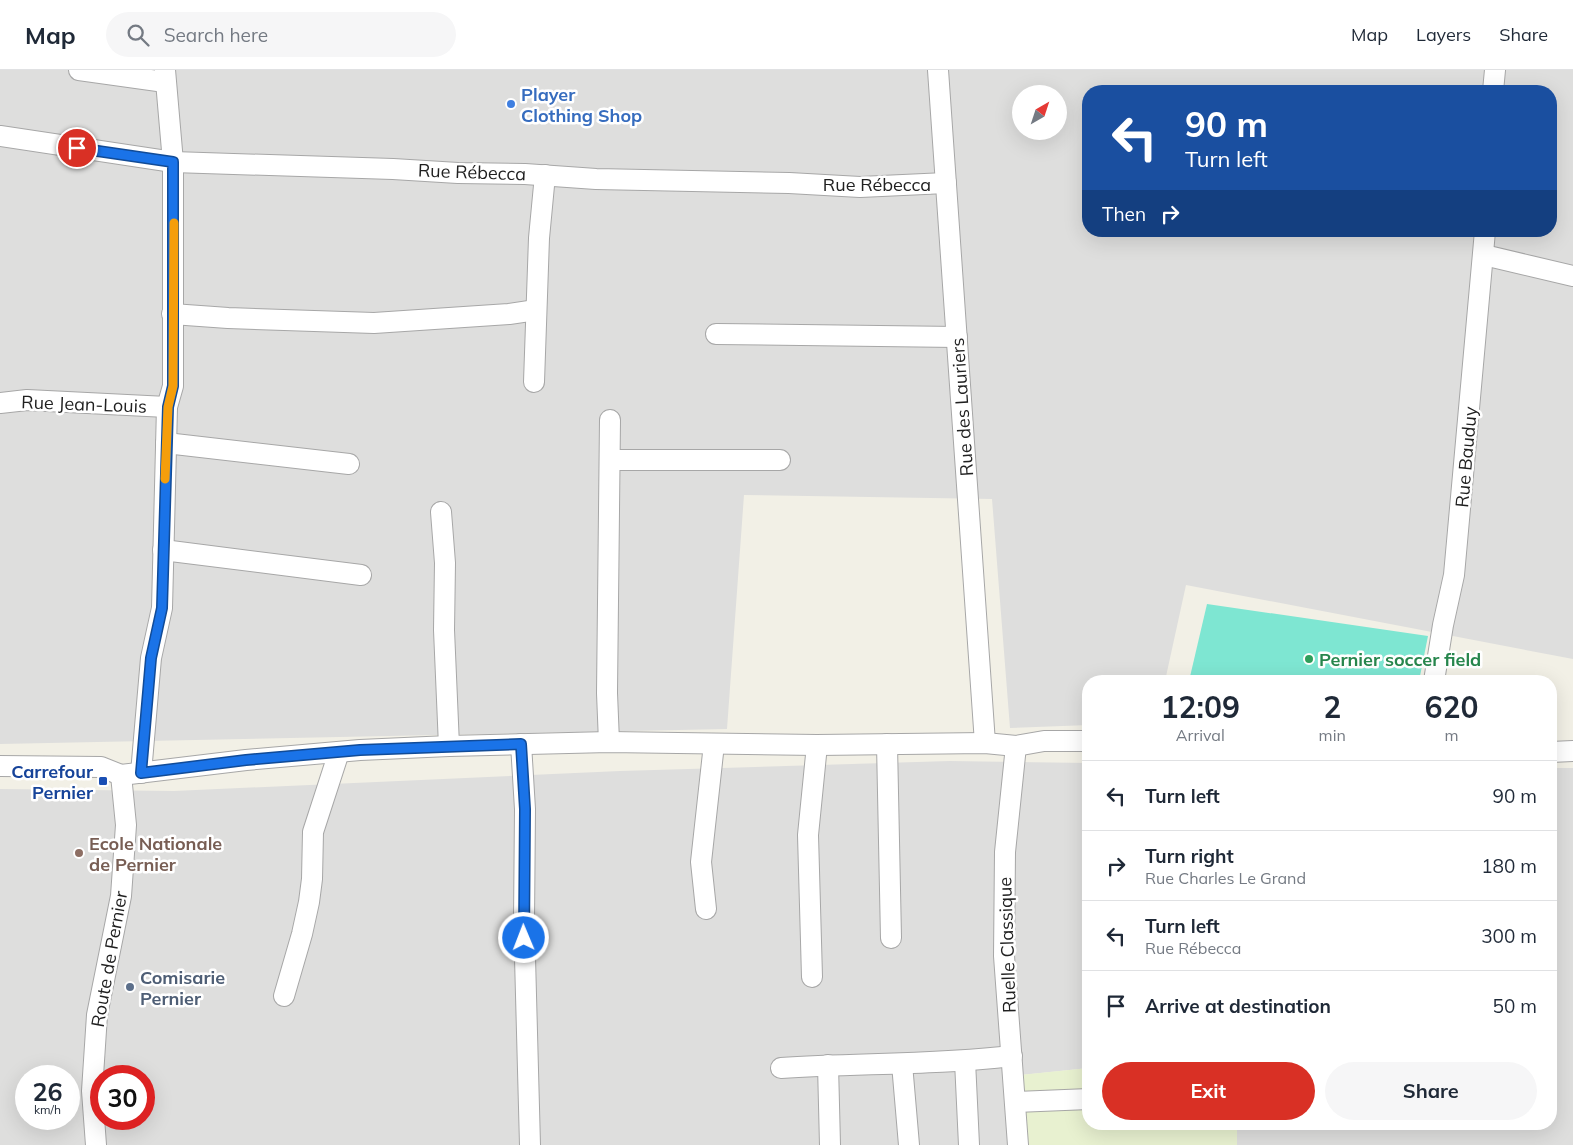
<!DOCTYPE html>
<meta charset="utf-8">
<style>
body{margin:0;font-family:Mulish,sans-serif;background:#f6f6f7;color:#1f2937;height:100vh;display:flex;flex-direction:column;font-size:19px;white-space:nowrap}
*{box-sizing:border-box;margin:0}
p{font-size:16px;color:#747a83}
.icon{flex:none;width:28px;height:28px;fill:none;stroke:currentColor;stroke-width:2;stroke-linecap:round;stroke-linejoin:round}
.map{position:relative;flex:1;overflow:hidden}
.details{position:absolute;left:1082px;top:605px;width:475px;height:455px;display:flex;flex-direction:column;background:#fff;border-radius:20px;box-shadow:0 5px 20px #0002}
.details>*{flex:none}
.guide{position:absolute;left:1082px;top:15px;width:475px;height:152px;border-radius:20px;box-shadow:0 5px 20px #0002;background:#1a4fa0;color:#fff;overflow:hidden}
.needle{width:32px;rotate:39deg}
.controls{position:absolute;left:1012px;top:15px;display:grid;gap:10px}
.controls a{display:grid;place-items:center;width:55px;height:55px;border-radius:50%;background:#fff;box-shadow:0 5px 20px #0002;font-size:25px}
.speed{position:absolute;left:15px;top:995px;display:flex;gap:10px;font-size:25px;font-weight:700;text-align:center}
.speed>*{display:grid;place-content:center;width:65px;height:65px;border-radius:50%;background:#fff;box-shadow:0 5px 20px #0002;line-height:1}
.speed small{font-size:12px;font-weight:400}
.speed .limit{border:8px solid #d22;background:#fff;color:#111}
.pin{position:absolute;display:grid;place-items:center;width:42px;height:42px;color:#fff;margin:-21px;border:2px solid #fff;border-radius:50%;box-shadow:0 1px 5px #0007}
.me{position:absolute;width:55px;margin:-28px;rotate:359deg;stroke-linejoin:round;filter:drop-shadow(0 0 4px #0008)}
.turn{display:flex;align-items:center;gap:18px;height:105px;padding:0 20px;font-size:22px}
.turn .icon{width:65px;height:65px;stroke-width:2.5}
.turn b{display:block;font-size:35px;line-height:42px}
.then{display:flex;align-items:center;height:48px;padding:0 20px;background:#0003;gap:10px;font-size:19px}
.eta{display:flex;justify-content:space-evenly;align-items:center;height:85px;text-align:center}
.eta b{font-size:30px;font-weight:700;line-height:35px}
.action{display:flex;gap:10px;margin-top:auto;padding:10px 20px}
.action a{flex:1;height:58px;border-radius:30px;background:#d93025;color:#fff;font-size:20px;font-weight:700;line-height:58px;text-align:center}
.action a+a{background:#f6f6f7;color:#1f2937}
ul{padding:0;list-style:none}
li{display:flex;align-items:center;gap:15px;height:70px;padding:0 20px;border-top:1px solid #e0e1e3}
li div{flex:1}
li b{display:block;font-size:19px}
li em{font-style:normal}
header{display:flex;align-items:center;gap:30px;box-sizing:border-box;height:70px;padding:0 25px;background:#fff;border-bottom:1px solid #e0e1e3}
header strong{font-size:24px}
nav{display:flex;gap:28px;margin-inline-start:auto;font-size:18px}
.search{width:350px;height:45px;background:#f6f6f7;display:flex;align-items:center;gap:12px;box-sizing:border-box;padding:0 18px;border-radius:28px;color:#747a83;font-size:19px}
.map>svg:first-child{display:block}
</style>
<header>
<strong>Map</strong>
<div class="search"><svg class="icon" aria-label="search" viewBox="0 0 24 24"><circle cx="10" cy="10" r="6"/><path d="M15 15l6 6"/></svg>Search here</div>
<nav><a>Map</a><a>Layers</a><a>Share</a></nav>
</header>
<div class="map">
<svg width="1573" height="1075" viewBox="0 0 1573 1075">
<rect width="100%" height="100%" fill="#f2f0e6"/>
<g fill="#dededd" fill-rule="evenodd">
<path d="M0,0H1573V589L1186,515L1165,611H1089V655L1010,658L992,429L744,425L727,659L0,674ZM1089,21H1551V161H1089ZM1021,24H1059V61H1021Z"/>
<path d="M950,691L1089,693V998L1021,1005L1027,1075H0V719L174,721L620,701ZM26,1006H69V1049H26ZM101,1006H144V1049H101Z"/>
<path d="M1551,698H1573V1075H1237V1054H1551Z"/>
</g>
<path fill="#e8f1d0" d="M1089,998V1054H1237V1075H1027L1020,1005Z"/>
<path fill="#7ee6d2" d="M1207,534L1428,566L1419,611H1189Z"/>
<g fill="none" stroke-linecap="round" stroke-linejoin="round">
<defs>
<g id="minor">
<path d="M79,0L165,12"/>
<path d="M938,0L985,673"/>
<path d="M1493,21L1495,0"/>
<path d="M0,66L173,92L393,99L458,103L525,104L596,109L789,113L860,117L946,113"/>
<path d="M1484,185L1573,206"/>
<path d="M172,244L228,248L374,253L509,244L536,240"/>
<path d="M716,264L957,267"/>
<path d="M534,312L539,168L545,105"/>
<path d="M0,333L27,330L167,337"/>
<path d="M166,373L349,394"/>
<path d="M611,390H780"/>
<path d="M441,442L445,493L444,560L449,676"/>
<path d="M163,480L361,505"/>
<path d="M1434,611L1443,555L1454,505L1485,161"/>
<path d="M609,672L607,623L610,350"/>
<path d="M521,674L525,739L524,850L530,1075"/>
<path d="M887,674L891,868"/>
<path d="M1016,676L1005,782L1004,886L1018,1075"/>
<path d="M1551,682L1573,681"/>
<path d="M0,696L101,697L121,705"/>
<path d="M141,703L151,588L162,538L167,337L173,316V92L165,0"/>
<path d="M121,705L246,690L360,680L449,676L609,672L817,675L985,673L1016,676L1044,671H1089"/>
<path d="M706,839L701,792L714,674"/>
<path d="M812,907L808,765L817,675"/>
<path d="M284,926L302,864L309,832L312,809L313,762L339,682"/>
<path d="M965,991L969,1075"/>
<path d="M902,994L909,1075"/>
<path d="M828,995L830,1075"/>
<path d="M781,998C859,993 936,995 1012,986"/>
<path d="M1015,1032L1089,1029"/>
<path d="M96,1075L92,1021L97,945L121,826L126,755L121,705"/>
</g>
</defs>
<use href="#minor" stroke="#a7a7a7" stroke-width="22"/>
<use href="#minor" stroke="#fff" stroke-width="20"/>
</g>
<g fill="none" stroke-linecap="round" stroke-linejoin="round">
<defs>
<path id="route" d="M77,78L173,92V316L168,337L162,538L151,588L141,703L246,690L360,680L521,674L525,739L524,868"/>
</defs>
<use href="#route" stroke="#114b97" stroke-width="12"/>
<use href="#route" stroke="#1a73e8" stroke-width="9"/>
<path stroke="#f59e0b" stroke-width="9" d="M165,409L168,337L173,316L174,153"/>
</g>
<circle fill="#3f7fe0" stroke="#fff" stroke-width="2" cx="511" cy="34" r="5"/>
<circle fill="#2e9e5b" stroke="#fff" stroke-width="2" cx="1309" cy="589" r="5"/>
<rect fill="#1a4fb4" stroke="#fff" stroke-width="2" x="98" y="706" width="10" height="10" rx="2.5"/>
<circle fill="#8d6e63" stroke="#fff" stroke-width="2" cx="79" cy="783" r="5"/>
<circle fill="#5c6f8a" stroke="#fff" stroke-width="2" cx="130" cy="917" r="5"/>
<g text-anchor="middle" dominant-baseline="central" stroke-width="5" stroke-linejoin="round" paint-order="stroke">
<g font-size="18" font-weight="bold" fill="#366cbe" stroke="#fff" text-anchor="start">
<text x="521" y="24">Player<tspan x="521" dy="21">Clothing Shop</tspan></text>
</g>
<g font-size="18" fill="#202020" stroke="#fff">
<text transform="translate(472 102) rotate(2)">Rue Rébecca</text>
<text x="877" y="114">Rue Rébecca</text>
<text transform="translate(84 334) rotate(2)">Rue Jean-Louis</text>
<text transform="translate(962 337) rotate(-94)">Rue des Lauriers</text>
<text transform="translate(1466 387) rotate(-85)">Rue Bauduy</text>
<text transform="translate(1007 875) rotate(-92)">Ruelle Classique</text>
<text transform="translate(109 889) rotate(-80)">Route de Pernier</text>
</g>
<g font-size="18" font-weight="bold" fill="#27864d" stroke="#fff" text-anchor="start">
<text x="1319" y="589">Pernier soccer field</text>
</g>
<g font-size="18" font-weight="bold" fill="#164399" stroke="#fff" text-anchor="end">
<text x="93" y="701">Carrefour<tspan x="93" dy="21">Pernier</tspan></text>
</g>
<g font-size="18" font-weight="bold" fill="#785e54" stroke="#fff" text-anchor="start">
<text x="89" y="773">Ecole Nationale<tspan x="89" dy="21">de Pernier</tspan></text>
</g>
<g font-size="18" font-weight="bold" fill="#4e5e75" stroke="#fff" text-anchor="start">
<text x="140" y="907">Comisarie<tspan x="140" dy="21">Pernier</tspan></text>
</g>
</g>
</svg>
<div class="controls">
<a><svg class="needle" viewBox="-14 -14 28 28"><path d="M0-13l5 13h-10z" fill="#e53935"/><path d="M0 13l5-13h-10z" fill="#747a83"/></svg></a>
</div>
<div class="speed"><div>26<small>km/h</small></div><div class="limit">30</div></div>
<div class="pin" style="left:77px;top:78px;background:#d93025"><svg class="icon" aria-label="arrive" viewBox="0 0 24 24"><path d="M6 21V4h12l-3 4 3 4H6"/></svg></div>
<svg class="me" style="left:524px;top:868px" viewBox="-20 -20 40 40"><circle r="17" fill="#1a73e8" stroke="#fff" stroke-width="3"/><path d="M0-11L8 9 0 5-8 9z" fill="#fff"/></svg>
<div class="guide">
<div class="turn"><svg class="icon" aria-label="left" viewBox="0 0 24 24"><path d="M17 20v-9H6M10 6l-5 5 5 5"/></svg><div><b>90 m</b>Turn left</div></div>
<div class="then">Then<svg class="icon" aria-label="right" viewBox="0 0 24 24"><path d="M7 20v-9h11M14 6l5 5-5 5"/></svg></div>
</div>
<section class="details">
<div class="eta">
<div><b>12:09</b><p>Arrival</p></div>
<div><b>2</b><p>min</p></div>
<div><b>620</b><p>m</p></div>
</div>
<ul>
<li><svg class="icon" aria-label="left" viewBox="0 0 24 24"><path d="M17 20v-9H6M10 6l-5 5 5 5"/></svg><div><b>Turn left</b></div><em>90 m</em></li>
<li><svg class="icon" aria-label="right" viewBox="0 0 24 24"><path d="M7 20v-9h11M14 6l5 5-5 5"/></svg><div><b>Turn right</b><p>Rue Charles Le Grand</p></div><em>180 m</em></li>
<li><svg class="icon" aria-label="left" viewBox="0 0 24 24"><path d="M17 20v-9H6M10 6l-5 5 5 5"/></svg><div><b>Turn left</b><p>Rue Rébecca</p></div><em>300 m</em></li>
<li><svg class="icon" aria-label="arrive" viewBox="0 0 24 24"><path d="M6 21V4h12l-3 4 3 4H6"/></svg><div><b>Arrive at destination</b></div><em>50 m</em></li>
</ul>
<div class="action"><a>Exit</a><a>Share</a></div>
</section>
</div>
